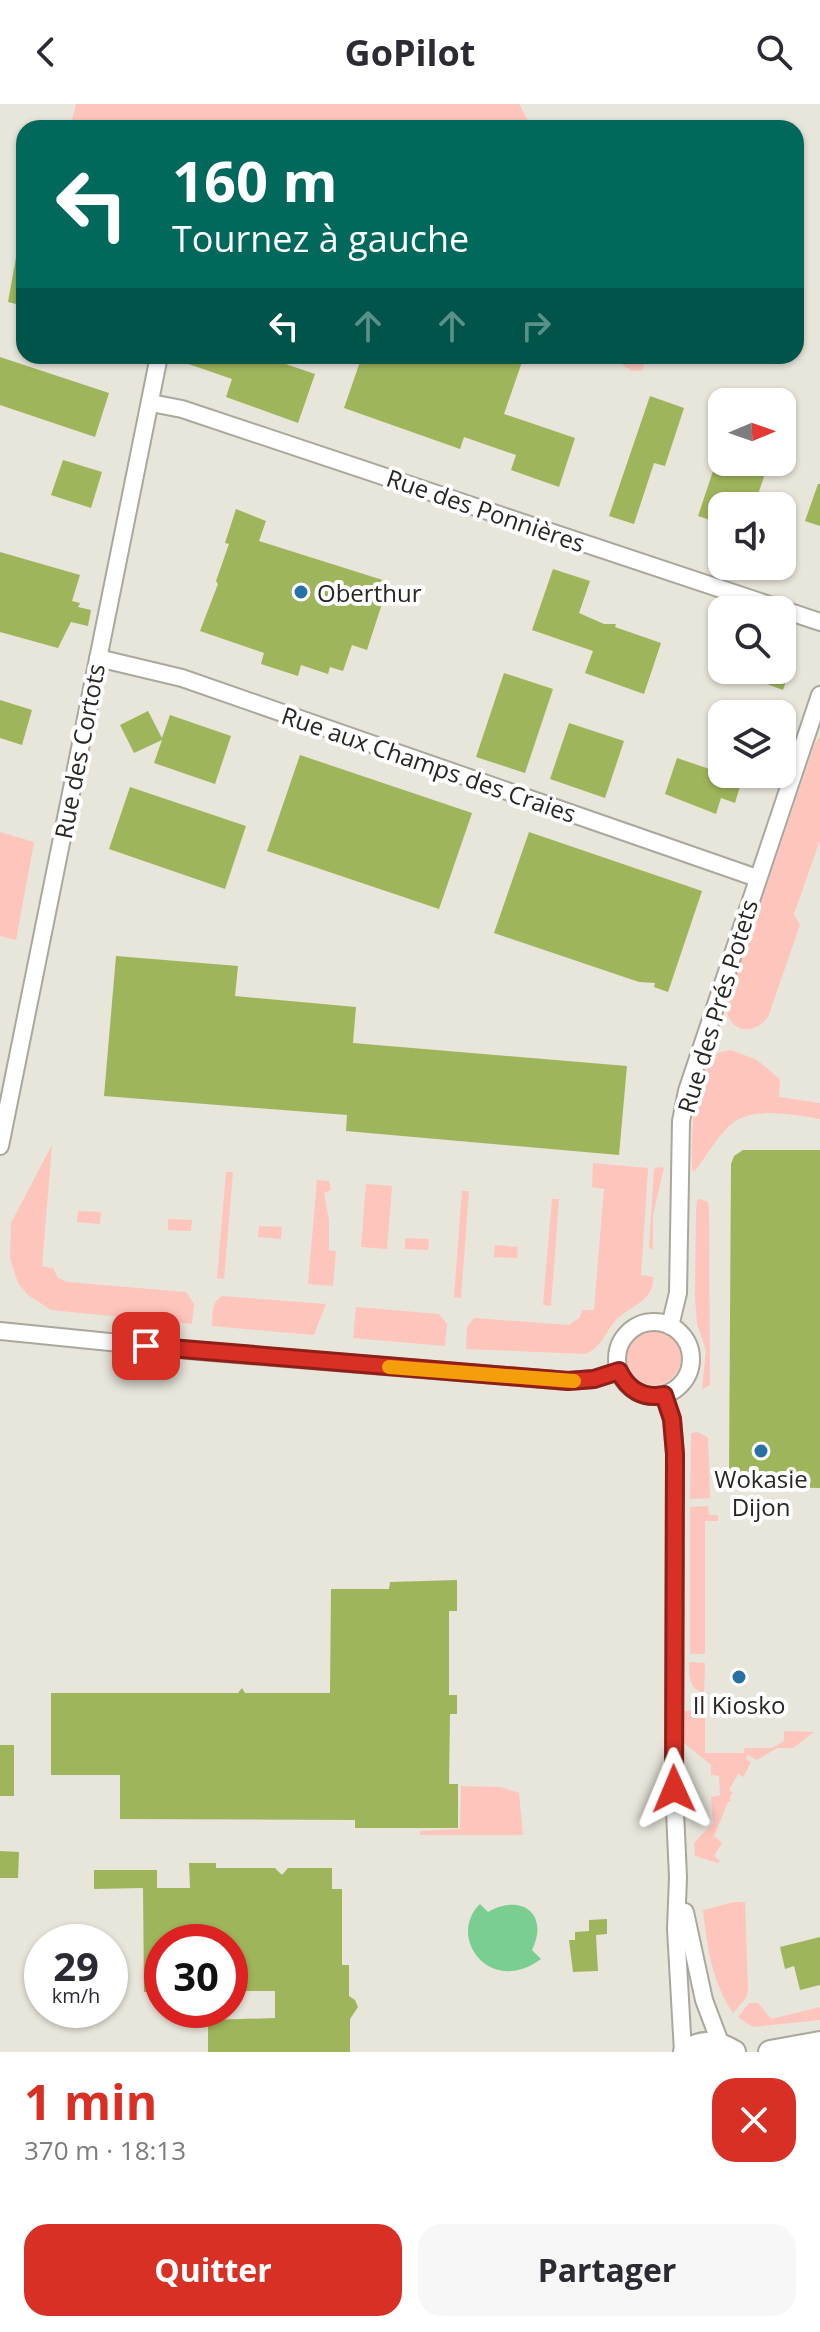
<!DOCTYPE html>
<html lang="fr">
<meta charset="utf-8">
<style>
body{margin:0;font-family:"Open Sans",sans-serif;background:#f7f7f7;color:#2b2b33;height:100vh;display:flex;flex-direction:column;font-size:30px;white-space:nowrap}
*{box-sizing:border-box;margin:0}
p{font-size:26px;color:#7c7c81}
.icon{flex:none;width:44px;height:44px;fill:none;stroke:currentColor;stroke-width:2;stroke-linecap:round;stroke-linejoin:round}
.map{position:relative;height:1948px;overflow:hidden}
.drawer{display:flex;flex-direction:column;background:#fff;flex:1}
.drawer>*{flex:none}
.banner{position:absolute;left:16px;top:16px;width:788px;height:244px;border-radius:24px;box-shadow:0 2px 6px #0004;background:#00695c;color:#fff;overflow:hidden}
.needle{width:52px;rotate:88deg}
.fabs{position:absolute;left:708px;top:284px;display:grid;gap:16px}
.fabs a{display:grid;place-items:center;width:88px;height:88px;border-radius:16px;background:#fff;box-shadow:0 2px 6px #0004;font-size:40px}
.speed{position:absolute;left:24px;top:1820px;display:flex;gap:16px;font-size:40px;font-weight:700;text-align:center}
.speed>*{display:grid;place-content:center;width:104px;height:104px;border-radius:50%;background:#fff;box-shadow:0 2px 6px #0004;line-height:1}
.speed small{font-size:20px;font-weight:400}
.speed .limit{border:12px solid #d22;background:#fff;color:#111}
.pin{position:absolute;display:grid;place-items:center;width:68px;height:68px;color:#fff;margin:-34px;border-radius:16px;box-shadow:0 4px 12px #0006}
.me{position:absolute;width:88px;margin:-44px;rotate:359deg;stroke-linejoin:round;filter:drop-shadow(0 0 6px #0008)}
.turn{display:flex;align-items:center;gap:28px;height:168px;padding:0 24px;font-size:36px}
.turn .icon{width:104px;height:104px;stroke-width:2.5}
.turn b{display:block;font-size:56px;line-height:68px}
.lanes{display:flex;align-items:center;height:76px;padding:0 24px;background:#0003;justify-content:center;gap:40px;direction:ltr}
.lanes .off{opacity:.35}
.round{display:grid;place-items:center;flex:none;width:84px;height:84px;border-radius:24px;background:#f7f7f7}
.overview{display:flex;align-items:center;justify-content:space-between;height:136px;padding:0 24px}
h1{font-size:48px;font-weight:700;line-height:60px;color:#d93025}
.action{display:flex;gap:16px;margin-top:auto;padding:16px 24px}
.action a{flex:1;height:92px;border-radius:24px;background:#d93025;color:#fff;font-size:32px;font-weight:700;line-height:92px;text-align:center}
.action a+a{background:#f7f7f7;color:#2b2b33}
header{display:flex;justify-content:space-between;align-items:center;height:104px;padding:0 24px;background:#fff;font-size:36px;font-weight:700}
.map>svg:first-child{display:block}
</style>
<header><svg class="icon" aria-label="back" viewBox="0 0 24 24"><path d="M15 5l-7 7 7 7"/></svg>GoPilot<svg class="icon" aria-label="search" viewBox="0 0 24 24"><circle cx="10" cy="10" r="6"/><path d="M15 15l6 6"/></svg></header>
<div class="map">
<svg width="820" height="1948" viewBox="0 0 820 1948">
<rect width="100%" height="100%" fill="#e8e5da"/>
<g fill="#fec5bc">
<path d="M76,0H519L532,24H70Z"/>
<path d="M609,252H645L643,266L632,267Z"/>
<path d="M820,632V736L794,810L800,821L768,913C752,934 726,927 726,900L815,639Z"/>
<path d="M0,728L34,738L16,836L0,832Z"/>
<path d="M731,946L757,956L780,975L779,993L820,999V1015C793,1011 751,1001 729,1022C716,1035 706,1052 695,1067L692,1066C692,1039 691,978 707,957C713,950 723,947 731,946Z"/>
<path d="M52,1041L42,1162L53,1164L58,1174L67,1178L186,1188L194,1200L192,1220L51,1206L28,1191L18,1179L10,1155L11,1119Z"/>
<path d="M593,1059L648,1064L641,1171L653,1173C654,1198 631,1201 616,1216C605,1228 602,1244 585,1250L466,1245L467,1223L474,1214L569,1221L580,1213L582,1206H594L604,1085L592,1083Z"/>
<path d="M658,1063L664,1064L653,1111V1145L649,1144L654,1065Z"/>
<path d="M226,1068H233L224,1175L217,1174Z"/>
<path d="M317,1076L329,1077L331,1086L324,1089L329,1116V1146L336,1147L333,1182L308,1180Z"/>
<path d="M366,1080L392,1082L387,1145L361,1143Z"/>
<path d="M462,1087H469L461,1194L454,1193Z"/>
<path d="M552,1095H559L551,1202L543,1201Z"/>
<path d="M700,1095L708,1098L709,1103L710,1281L702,1285L706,1246L697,1220L695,1194L696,1109L697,1096Z"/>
<path d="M78,1107L101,1108L100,1120L77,1118Z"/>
<path d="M168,1115L192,1116L191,1127L168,1126Z"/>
<path d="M259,1122L282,1123L281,1135L258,1133Z"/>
<path d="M405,1134L429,1135L428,1146L405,1145Z"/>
<path d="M495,1141L518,1143L517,1154L494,1153Z"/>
<path d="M223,1192L326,1200L314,1231L212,1222C213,1210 211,1197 223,1192Z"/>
<path d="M356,1203L439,1210L447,1220L445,1242L353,1234Z"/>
<circle cx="654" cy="1254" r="27"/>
<path d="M698,1328L708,1334L710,1394L690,1395L691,1329Z"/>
<path d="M708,1402L709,1411H718V1417H705V1550H690V1403Z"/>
<path d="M689,1558L705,1559L704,1588L715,1590C691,1589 689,1580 689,1558Z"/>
<path d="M705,1606V1649H743L745,1644H772L784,1637V1627L814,1628L793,1644H777L757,1656L748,1651L746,1655L751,1658L743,1673L738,1670L729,1686L733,1689L730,1692L731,1697L728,1698L714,1732L722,1739L714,1752L720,1757L718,1759L695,1752L694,1739L713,1719L711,1693L720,1691L719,1672L711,1671V1661L684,1639V1607Z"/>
<path d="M461,1682L500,1683L519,1689L523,1731H420V1727L460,1725Z"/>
<path d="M734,1798H745L748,1886L746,1894L733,1909C712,1879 707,1842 703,1806Z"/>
<path d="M749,1899H758L771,1915L820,1903V1916L753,1923L738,1913Z"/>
</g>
<path fill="#7ace91" d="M480,1800L488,1808C520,1789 550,1809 532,1846L541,1855C490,1893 446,1833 480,1800Z"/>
<g fill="#9fb55b">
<path d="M17,148H24V202L8,198Z"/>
<path d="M171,252H262L315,270L298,319L226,293L232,275L171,254Z"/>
<path d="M362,252H524L504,310L575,334L559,383L511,366L516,351L464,333L460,345L344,304Z"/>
<path d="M0,253L109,289L95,333L0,301Z"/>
<path d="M650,292L684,304L665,362L654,359L634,420L609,412Z"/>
<path d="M63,356L102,368L91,404L51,391Z"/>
<path d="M716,358H769L754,402H722V420L698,412Z"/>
<path d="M818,380H820V422L805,417Z"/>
<path d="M236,405L266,417L259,437L389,478L367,546L352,541L343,567L330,563L328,570L301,561L298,572L261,560L264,549L200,527L218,480L216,477L229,440L225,439Z"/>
<path d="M0,448L80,471L72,497L80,499L78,503L91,506L88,522L71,518L58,544L0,528Z"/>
<path d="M553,465L590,477L579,509L604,520H616L615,523L661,539L644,590L585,569L593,547L532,526Z"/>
<path d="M730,566H790L783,586Z"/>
<path d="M504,569L553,585L525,669L476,653Z"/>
<path d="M0,596L32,606L22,641L0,634Z"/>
<path d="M148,607L162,634L170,611L231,632L215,680L154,659L162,636L134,649L120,621Z"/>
<path d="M569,619L624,637L605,694L550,675Z"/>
<path d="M300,651L472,709L439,805L267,747Z"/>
<path d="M677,654L742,676L735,699L721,694L716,710L665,690Z"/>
<path d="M130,683L246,722L225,785L109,745Z"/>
<path d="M529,728L702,787L668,888L654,883L655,879L639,878L494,829Z"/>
<path d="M116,852L238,862L235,892L356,903L353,939L627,962L619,1051L346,1027L347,1011L104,992Z"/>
<path d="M743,1046H820V1384L740,1383L733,1379L729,1372L731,1060L734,1052Z"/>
<path d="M457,1476V1507H449V1591H457V1610H450L449,1680H458V1724H355V1716L120,1715V1671H51V1589H238L242,1584L245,1589H330L331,1485H389L390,1478Z"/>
<rect x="0" y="1641" width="14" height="51"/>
<path d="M0,1747L19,1748L18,1774H0Z"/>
<path d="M189,1759H216V1764H275L282,1771L288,1764H332V1785H342V1861H349V1892L355,1896L358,1903L350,1915V1948H208V1916L275,1914V1887H230V1838H162V1888H144L143,1784L94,1785V1766H157V1784H190Z"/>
<path d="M607,1815V1830L596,1831L598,1867L573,1868L569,1836H575V1828L589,1827V1816Z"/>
<path d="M820,1833V1881L800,1886L794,1862L785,1865L780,1843Z"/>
</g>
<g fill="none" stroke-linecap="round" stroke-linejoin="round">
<defs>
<g id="street">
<path d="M151,299L182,305L820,518"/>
<path d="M98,554L182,574L757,774"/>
<path d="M0,1042L159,252"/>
<circle cx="654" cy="1255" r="37"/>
<path d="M670,1222L678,1189L681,1017L687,987L820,591"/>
<path d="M0,1227L199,1247L568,1277L594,1275L619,1267"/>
<path d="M664,1291L672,1315L675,1350L674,1685L678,1773L676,1825L683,1948"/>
<path d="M685,1808L704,1896L721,1941"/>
</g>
<g id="secondary">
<path d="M685,1948C701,1937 717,1937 734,1948"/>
<path d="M770,1948L820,1939"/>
</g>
</defs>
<use href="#street" stroke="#aaa79c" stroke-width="20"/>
<use href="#secondary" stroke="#aaa79c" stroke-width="26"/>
<use href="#street" stroke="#fff" stroke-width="16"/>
<use href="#secondary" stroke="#fff" stroke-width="22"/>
</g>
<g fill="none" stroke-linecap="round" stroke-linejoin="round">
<defs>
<path id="route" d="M146,1242L568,1277L594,1275L619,1267C628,1286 643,1295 664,1291L672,1315L675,1350L674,1685"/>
</defs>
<use href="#route" stroke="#8d1f18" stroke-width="20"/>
<use href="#route" stroke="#d93025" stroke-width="14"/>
<path stroke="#f59e0b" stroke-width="14" d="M389,1263L574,1277"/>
</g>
<g fill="#2771a4" stroke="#fff" stroke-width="3">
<circle cx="301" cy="488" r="8"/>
<circle cx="761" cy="1347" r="8"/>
<circle cx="739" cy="1573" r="8"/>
</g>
<g text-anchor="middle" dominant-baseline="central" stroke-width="8" stroke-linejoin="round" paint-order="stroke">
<g font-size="24" fill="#292723" stroke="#fff">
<text transform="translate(486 406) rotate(19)">Rue des Ponnières</text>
<text transform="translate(79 647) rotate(-79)">Rue des Cortots</text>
<text transform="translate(429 660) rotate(19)">Rue aux Champs des Craies</text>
<text transform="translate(717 902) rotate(-73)">Rue des Prés Potets</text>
</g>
<g font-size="24" fill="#292723" stroke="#fff">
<text x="317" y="488" text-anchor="start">Oberthur</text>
<text x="761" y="1374">Wokasie<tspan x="761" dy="28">Dijon</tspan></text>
<text x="739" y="1600">Il Kiosko</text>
</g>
</g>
</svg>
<div class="fabs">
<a><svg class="needle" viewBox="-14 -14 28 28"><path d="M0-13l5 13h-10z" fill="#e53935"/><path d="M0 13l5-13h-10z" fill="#7c7c81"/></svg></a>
<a><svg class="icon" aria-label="sound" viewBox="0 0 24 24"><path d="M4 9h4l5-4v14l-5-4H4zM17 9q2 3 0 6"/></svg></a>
<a><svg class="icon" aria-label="search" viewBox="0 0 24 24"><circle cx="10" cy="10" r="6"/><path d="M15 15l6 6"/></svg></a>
<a><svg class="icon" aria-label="layers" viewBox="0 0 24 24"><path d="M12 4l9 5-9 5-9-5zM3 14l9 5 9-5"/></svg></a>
</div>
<div class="speed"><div>29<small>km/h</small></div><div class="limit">30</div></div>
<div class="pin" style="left:146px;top:1242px;background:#d93025"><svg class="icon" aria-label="arrive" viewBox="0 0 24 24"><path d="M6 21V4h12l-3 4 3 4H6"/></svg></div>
<svg class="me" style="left:674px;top:1685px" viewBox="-20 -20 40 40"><path d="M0-17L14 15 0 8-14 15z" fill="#d93025" stroke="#fff" stroke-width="4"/></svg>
<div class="banner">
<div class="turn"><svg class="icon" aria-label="left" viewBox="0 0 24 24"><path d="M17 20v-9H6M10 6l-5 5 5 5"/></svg><div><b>160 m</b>Tournez à gauche</div></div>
<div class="lanes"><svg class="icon" aria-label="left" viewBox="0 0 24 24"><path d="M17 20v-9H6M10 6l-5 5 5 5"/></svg><svg class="icon off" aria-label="ahead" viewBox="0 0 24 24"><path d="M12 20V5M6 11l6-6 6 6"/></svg><svg class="icon off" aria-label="ahead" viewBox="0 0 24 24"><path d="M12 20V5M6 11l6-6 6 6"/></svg><svg class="icon off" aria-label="right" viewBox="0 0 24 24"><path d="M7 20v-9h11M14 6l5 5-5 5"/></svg></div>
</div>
</div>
<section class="drawer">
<div class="overview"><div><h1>1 min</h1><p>370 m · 18:13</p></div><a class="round" style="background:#d93025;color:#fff"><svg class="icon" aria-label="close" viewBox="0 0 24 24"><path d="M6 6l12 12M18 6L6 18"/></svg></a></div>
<div class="action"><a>Quitter</a><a>Partager</a></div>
</section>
